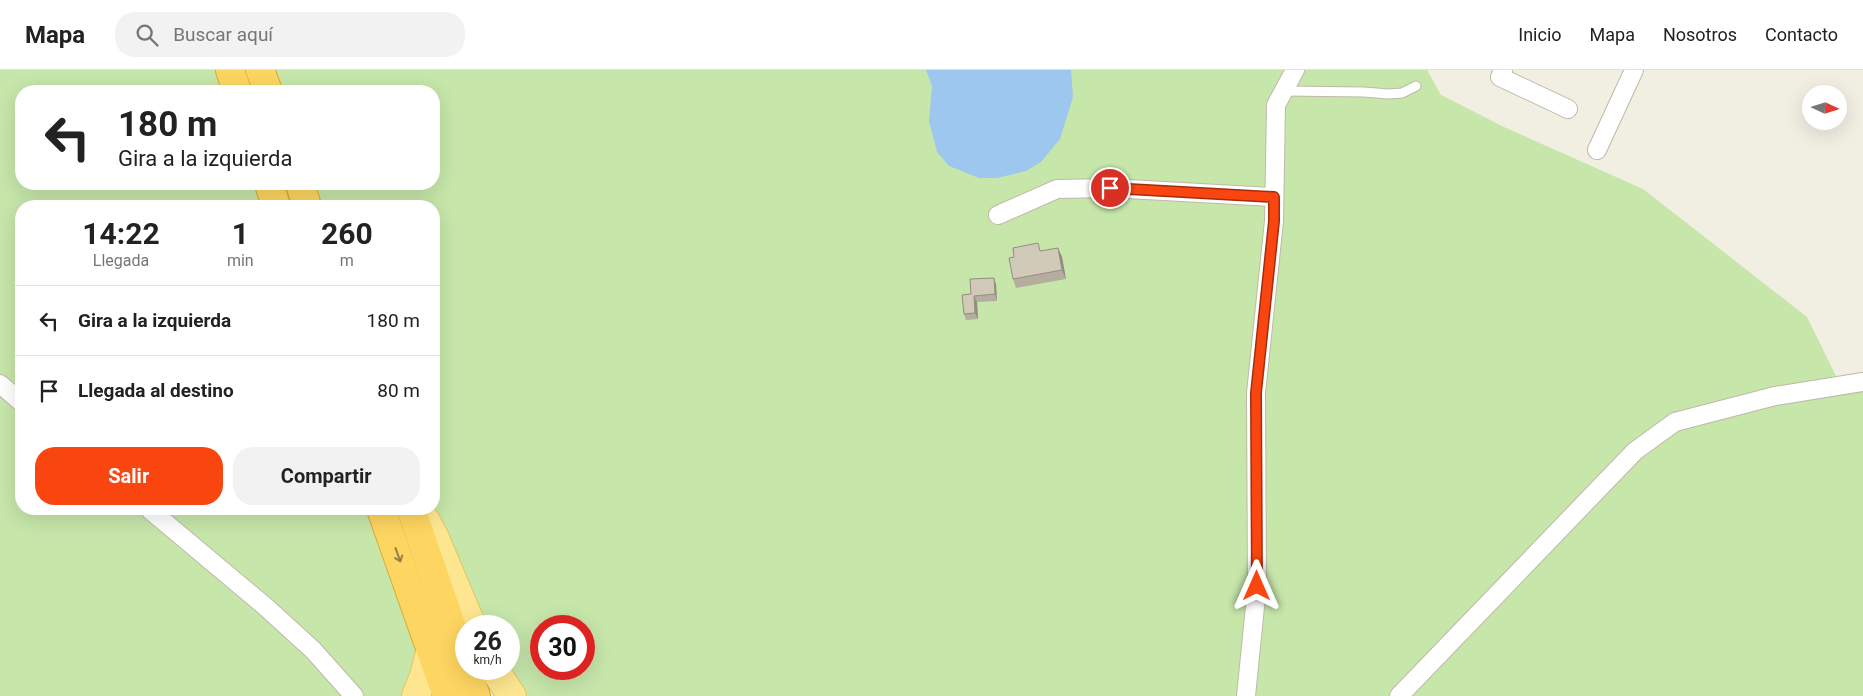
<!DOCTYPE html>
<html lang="es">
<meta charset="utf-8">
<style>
body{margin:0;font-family:Roboto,sans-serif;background:#f2f2f2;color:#222;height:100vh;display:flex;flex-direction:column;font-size:19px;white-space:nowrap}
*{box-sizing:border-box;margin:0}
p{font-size:16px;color:#767676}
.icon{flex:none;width:28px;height:28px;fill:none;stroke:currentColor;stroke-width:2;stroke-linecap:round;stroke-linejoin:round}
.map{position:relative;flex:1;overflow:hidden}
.panel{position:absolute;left:15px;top:130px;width:425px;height:315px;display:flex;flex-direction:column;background:#fff;border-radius:20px;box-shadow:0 5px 20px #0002}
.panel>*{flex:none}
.banner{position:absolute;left:15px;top:15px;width:425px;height:105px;border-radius:20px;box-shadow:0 5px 20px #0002;background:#fff;color:#222;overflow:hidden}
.needle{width:32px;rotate:94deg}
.fabs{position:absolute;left:1802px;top:15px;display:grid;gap:10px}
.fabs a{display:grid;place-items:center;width:45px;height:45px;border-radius:50%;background:#fff;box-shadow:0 5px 20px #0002;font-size:25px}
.speed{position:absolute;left:455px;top:545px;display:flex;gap:10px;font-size:25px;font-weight:700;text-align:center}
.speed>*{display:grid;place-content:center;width:65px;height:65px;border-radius:50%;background:#fff;box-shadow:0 5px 20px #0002;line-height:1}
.speed small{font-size:12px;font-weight:400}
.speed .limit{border:8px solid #d22;background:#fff;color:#111}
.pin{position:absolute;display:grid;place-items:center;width:42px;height:42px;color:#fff;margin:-21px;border:2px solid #fff;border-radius:50%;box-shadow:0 1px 5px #0007}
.me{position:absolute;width:55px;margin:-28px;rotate:0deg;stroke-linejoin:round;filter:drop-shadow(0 0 4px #0008)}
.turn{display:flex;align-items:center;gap:18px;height:105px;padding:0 20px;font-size:22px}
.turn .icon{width:65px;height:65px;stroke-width:2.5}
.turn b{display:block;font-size:35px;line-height:42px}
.eta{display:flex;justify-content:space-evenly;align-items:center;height:85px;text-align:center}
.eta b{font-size:30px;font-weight:700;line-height:35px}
.primary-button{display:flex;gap:10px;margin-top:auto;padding:10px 20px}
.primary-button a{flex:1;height:58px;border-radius:20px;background:#f94611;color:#fff;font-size:20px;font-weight:700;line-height:58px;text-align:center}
.primary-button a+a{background:#f2f2f2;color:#222}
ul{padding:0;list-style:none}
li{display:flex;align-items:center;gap:15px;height:70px;padding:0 20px;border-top:1px solid #e0e0e0}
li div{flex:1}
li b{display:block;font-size:19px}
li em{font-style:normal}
header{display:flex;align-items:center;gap:30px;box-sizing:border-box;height:70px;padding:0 25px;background:#fff;border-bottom:1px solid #e0e0e0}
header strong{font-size:24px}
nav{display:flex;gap:28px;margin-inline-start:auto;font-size:18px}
.search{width:350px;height:45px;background:#f2f2f2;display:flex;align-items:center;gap:12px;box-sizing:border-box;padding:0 18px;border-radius:20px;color:#767676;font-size:19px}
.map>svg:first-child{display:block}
</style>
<header>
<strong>Mapa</strong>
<div class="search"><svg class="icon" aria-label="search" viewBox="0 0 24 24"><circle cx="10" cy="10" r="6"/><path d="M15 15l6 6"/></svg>Buscar aquí</div>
<nav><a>Inicio</a><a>Mapa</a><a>Nosotros</a><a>Contacto</a></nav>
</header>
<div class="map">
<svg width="1863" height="626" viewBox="0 0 1863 626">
<rect width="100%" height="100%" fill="#f1eee2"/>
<g fill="#c6e6aa" fill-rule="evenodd">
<path d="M0,0H222L229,21H21V114H260L267,136H21V325L0,307Z"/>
<path d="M269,0H1289L1270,33L1252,505L1240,626H523L509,599V556H482L434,439V136H316L309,114H434V21H277ZM541,556H584V599H541Z"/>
<path d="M1302,0H1427L1441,25L1504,57L1643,119L1807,247L1838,310L1673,346L1391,626H1251L1262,324L1281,37Z"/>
<path d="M1863,317V626H1407L1636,387L1676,358L1776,333Z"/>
<path d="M0,321L21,339V439H140L306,580L158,439H372L421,578L406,626H0Z"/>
</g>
<path fill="#9dc7ef" d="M926,0H1071L1073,27L1060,69L1041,92L1026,101L997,108H979L949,96L937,82L929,51L932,16Z"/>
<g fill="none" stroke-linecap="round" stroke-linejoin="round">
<defs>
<path id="lane" d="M1284,21L1364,22L1389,24L1402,23L1416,16"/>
<g id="street">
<path d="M1503,0L1500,7L1568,39"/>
<path d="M1597,80L1634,0"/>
<path d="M998,145L1057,119L1110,118L1274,127"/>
<path d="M0,314L21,332"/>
<path d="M149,439L267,538L313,580L354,626"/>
<path d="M1246,626L1257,517L1256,323L1274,151L1276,35L1295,0"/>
<path d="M1399,626L1635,381L1675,352L1775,326L1863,312"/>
</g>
<g id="primary">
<path d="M418,441L426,451L434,466L472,556"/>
<path d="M494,599L512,626"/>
<path d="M416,626L424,606L431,578"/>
</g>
<g id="highway">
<path d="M230,0L237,21"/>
<path d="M260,0L268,21"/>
<path d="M269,114L276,136"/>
<path d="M300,114L307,136"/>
<path d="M381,439L447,626"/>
<path d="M411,439L466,598"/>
<path d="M466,599L476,626"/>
</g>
</defs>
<use href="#lane" stroke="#bfb9a8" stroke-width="11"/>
<use href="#street" stroke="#bfb9a8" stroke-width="20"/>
<use href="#primary" stroke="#e2c55f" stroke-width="30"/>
<use href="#highway" stroke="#dcaa31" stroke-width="30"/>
<use href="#lane" stroke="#fff" stroke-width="9"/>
<use href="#street" stroke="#fff" stroke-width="18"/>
<use href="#primary" stroke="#fde68f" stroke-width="28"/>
<use href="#highway" stroke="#fdd561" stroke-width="28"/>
</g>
<g fill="#b5ae9e">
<path d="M1058,178L1062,187L1066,209L1016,218L1013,209L1041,181Z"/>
<path d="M996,214L997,231L977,232L978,249L966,250L964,244L971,224Z"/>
</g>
<g fill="#938d81">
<path d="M1058,178L1062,187L1066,209L1062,200Z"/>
<path d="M994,208L996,214L997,231L995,224Z"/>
<path d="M974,226L977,232L978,249L975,243Z"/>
</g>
<g fill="#d2cab8" stroke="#938d81">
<path d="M1038,173L1040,181L1058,178L1062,200L1013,209L1009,188L1014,187L1013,178Z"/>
<path d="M994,208L995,224L974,226L975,243L964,244L962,225L971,224L970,209Z"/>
</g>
<defs><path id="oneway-shaft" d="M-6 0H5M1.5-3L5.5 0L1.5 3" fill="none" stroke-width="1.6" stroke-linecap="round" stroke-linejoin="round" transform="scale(1.25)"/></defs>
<use stroke="#968148" href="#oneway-shaft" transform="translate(398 485) rotate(70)"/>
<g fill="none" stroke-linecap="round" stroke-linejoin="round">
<defs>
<path id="route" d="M1110,118L1274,127V151L1256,323L1257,516"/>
</defs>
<use href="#route" stroke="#a22e0b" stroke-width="12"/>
<use href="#route" stroke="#f94611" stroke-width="9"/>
</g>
</svg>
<div class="fabs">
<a><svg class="needle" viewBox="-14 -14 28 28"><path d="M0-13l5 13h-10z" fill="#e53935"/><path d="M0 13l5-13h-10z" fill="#767676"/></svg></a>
</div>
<div class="speed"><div>26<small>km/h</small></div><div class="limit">30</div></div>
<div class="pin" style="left:1110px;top:118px;background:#d93025"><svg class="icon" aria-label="arrive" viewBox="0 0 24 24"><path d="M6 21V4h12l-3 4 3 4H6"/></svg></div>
<svg class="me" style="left:1257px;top:516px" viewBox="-20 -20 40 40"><path d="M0-17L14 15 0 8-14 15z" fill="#f94611" stroke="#fff" stroke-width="4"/></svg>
<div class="banner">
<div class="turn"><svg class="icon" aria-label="left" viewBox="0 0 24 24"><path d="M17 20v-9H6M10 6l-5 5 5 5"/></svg><div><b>180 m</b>Gira a la izquierda</div></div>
</div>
<section class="panel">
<div class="eta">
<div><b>14:22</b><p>Llegada</p></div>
<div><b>1</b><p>min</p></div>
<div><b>260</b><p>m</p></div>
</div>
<ul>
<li><svg class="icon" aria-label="left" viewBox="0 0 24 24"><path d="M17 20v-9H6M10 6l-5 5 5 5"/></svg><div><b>Gira a la izquierda</b></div><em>180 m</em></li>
<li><svg class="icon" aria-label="arrive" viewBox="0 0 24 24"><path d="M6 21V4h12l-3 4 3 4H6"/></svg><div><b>Llegada al destino</b></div><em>80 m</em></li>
</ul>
<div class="primary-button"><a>Salir</a><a>Compartir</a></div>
</section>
</div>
